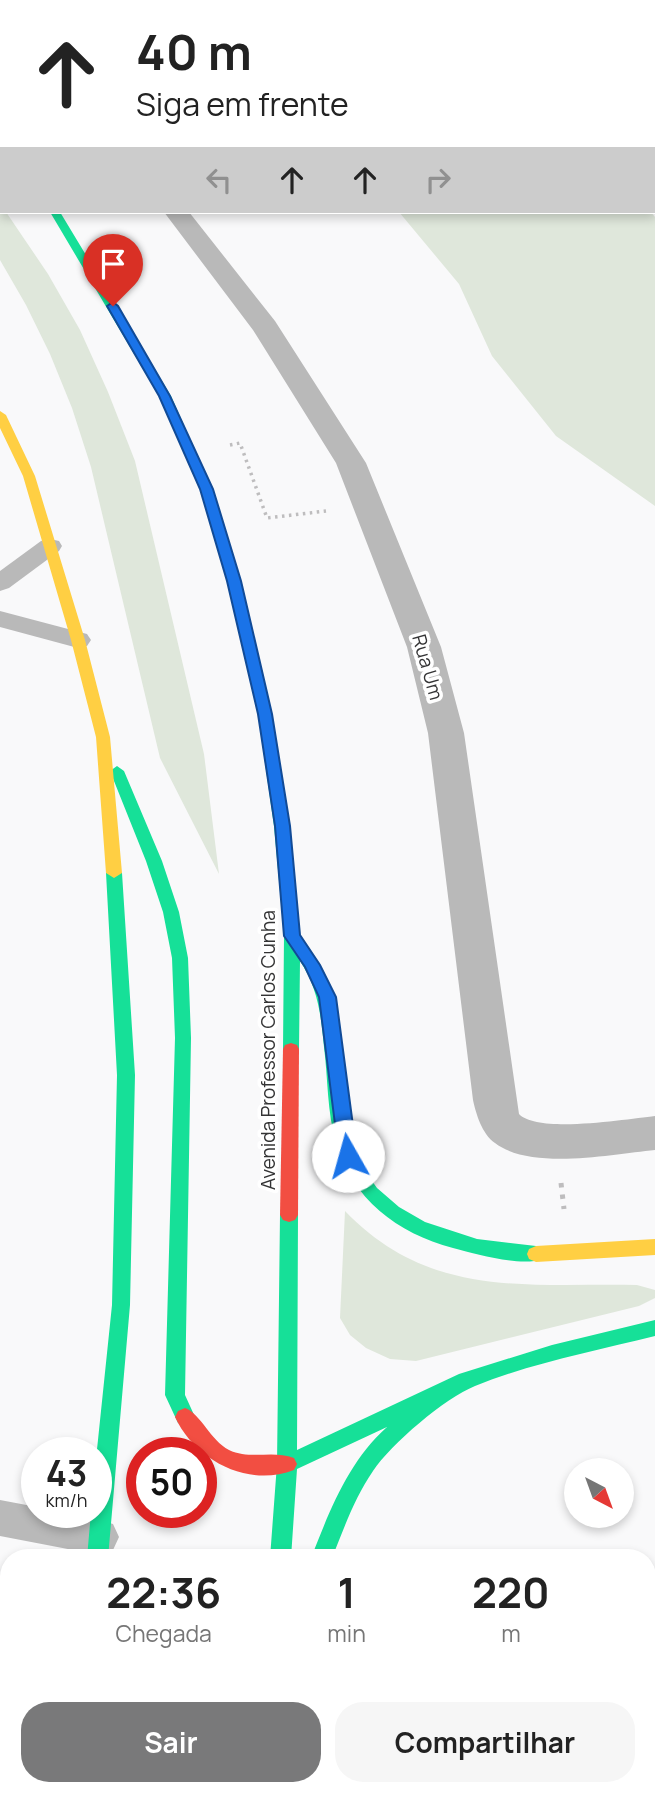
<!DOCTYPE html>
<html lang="pt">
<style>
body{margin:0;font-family:Manrope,sans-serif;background:#f6f6f6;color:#222;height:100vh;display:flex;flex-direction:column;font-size:26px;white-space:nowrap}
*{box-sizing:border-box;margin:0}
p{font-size:23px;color:#767676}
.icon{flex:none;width:38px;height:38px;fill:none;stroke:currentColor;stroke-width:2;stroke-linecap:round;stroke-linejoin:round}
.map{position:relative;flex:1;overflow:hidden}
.details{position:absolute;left:0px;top:1549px;width:656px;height:247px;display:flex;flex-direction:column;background:#fff;border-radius:28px 28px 0 0;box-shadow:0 4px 10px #0003}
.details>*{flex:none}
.guide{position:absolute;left:0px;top:0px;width:656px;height:214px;box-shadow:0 4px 10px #0003;background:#fff;color:#222;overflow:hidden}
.needle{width:46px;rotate:139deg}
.buttons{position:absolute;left:564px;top:1458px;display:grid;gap:14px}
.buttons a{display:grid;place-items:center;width:70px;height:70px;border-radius:50%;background:#fff;box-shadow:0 4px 10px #0003;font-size:35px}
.speed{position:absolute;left:21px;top:1437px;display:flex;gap:14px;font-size:35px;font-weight:700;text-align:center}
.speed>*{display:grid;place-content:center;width:91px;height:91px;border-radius:50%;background:#fff;box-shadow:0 4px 10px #0003;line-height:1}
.speed small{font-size:18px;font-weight:400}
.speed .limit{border:10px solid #d22;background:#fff;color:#111}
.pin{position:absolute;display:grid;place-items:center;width:60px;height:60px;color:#fff;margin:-72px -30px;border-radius:50% 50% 50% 0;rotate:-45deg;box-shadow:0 0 7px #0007}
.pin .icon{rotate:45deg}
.me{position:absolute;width:77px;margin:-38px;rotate:353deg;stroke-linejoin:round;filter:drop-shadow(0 0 5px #0008)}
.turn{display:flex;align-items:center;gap:24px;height:147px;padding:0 21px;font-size:32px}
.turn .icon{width:91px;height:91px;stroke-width:2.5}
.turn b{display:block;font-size:49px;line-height:60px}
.lanes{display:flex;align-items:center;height:66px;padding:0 21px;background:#0003;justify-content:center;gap:35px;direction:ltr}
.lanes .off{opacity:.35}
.eta{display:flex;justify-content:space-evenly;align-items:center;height:119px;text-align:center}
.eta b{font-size:42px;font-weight:700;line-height:49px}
.button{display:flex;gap:14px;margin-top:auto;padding:14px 21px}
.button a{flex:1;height:80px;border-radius:28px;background:#79797a;color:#fff;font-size:28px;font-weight:700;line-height:80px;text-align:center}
.button a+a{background:#f6f6f6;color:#222}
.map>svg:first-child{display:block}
</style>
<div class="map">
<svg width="655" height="1795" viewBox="0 0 655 1795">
<rect width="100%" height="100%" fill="#f9f9fa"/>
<g fill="#dfe7db">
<path d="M0,203L2,212H6L48,274L80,330L108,392L135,461L204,754L219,874L160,758L91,467L72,408L50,354L26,305L0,260Z"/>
<path d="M399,212H651L655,217V506L556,436L492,356L459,284Z"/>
<path d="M345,1211C430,1299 525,1283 637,1285L655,1290V1298L639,1306L416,1361L390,1359L366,1348L350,1335L340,1318Z"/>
</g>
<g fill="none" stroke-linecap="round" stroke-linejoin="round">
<path stroke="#bebdbe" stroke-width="3.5" stroke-dasharray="2.5 4.5" stroke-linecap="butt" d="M230,445L240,443L267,518L326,511"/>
<path stroke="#bebdbe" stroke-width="5" stroke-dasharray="4.5 7" stroke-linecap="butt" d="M561,1183L564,1209"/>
<g fill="#b9b9b9" fill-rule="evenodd">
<path d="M50,539L59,541L62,546L59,551L9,588L0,591V571L41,541Z"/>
<path d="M0,611L87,634L91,640L87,646L78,648L0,627Z"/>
<path d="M0,1500L37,1507V1512C63,1512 88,1515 113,1524L119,1537L113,1550L99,1555L0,1536Z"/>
</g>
<g fill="#b9b9b9" fill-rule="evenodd">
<rect x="0" y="15" width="2" height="14"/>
<path d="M164,212H189L275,321L366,463L441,647L464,733L519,1114C538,1134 627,1119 655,1116V1150C613,1154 531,1171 495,1143C482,1134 476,1114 473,1100L428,733L407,647L336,463L253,330Z"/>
<path d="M648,1756L655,1758V1795H625L621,1787H648Z"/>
<path d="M407,1787H467L464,1795H404Z"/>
</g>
<g fill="#16e098" fill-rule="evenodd">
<path d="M0,161H2V169L0,168Z"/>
<path d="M50,212H60L171,396L212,489L241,581L272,714L290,826L300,935L324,972L335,1000L353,1140L362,1167L377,1188L399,1207L425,1222L477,1239L536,1246L543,1249L545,1254L543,1259C520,1267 476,1254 453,1248C397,1233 352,1199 336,1142C327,1113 328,1078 324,1047C321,1015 318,988 300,961L299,1049L297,1053H285L283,1049L284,936L274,826L258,714L227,581L200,489L159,396Z"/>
<path d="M117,766L124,771L162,861L179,912L188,958L191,1038L185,1395L195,1417L192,1423L185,1426L178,1423L165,1395L175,1038L172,958L163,912L146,861L110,771Z"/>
<path d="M114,868L122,873L135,1075L130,1305L108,1558H87L91,1512H96V1459L112,1305L117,1075L106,873Z"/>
<path d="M289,1208L295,1210L298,1215L297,1450L459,1374L552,1345L655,1320V1336C595,1351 532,1363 475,1386C445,1398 391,1444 373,1471C355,1497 344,1528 332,1558H311C330,1510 348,1462 387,1427L297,1469L291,1558H270L277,1464L280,1215L283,1210Z"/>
<path d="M64,1787H86L85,1795H63Z"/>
<path d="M250,1787H272L271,1795H249Z"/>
</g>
<g fill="#ffcf43" fill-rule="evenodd">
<path d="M0,411L6,415L35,476L85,640L110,737L122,873L114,878L106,873L96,737L71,640L23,476L0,428Z"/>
<path d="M655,1239V1255L536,1262L529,1259L527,1254L529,1249L536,1246Z"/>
</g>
<g fill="#f24e42" fill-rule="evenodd">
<path d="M0,126L2,127V134L0,133Z"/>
<path d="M291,1043L297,1045L299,1049L298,1215L295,1220L289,1222L283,1220L280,1215L283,1049L285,1045Z"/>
<path d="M185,1408C201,1414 210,1440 229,1450C250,1460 273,1450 294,1458L297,1464L294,1470C247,1488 195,1460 175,1417L178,1411Z"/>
</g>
</g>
<path fill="#1a73e8" stroke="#114b97" stroke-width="2" d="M113,302L118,306L170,396L213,489L241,581L272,714L290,826L300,935L320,965L336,997L357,1156L354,1161H341L339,1156L319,997L305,967L284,936L275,826L258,714L227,581L200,489L159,396L107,306Z"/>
<g text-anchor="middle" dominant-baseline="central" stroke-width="7" stroke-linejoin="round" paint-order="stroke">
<g font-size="19" fill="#343435" stroke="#fff">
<text transform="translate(428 667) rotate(74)">Rua Um</text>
<text transform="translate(268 1050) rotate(-90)">Avenida Professor Carlos Cunha</text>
</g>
</g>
</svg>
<div class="buttons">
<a><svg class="needle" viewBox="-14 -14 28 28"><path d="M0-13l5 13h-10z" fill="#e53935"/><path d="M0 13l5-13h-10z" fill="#767676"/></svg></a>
</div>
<div class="speed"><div>43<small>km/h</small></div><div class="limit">50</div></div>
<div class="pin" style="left:113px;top:306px;background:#d93025"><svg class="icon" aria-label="arrive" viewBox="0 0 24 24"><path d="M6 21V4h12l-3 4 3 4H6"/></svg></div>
<svg class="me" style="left:348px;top:1156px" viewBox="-20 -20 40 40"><circle r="19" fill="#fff"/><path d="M0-13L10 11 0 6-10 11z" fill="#1a73e8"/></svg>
<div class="guide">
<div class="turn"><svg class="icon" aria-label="ahead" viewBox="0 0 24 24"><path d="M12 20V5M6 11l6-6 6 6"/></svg><div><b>40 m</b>Siga em frente</div></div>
<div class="lanes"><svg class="icon off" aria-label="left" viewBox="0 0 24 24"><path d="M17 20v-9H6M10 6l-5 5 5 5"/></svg><svg class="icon" aria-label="ahead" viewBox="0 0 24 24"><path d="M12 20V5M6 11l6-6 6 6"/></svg><svg class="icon" aria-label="ahead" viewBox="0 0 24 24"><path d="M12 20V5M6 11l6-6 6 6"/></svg><svg class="icon off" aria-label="right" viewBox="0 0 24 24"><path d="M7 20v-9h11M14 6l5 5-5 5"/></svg></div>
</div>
<section class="details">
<div class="eta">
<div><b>22:36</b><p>Chegada</p></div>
<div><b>1</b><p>min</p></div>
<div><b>220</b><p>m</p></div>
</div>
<div class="button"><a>Sair</a><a>Compartilhar</a></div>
</section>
</div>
